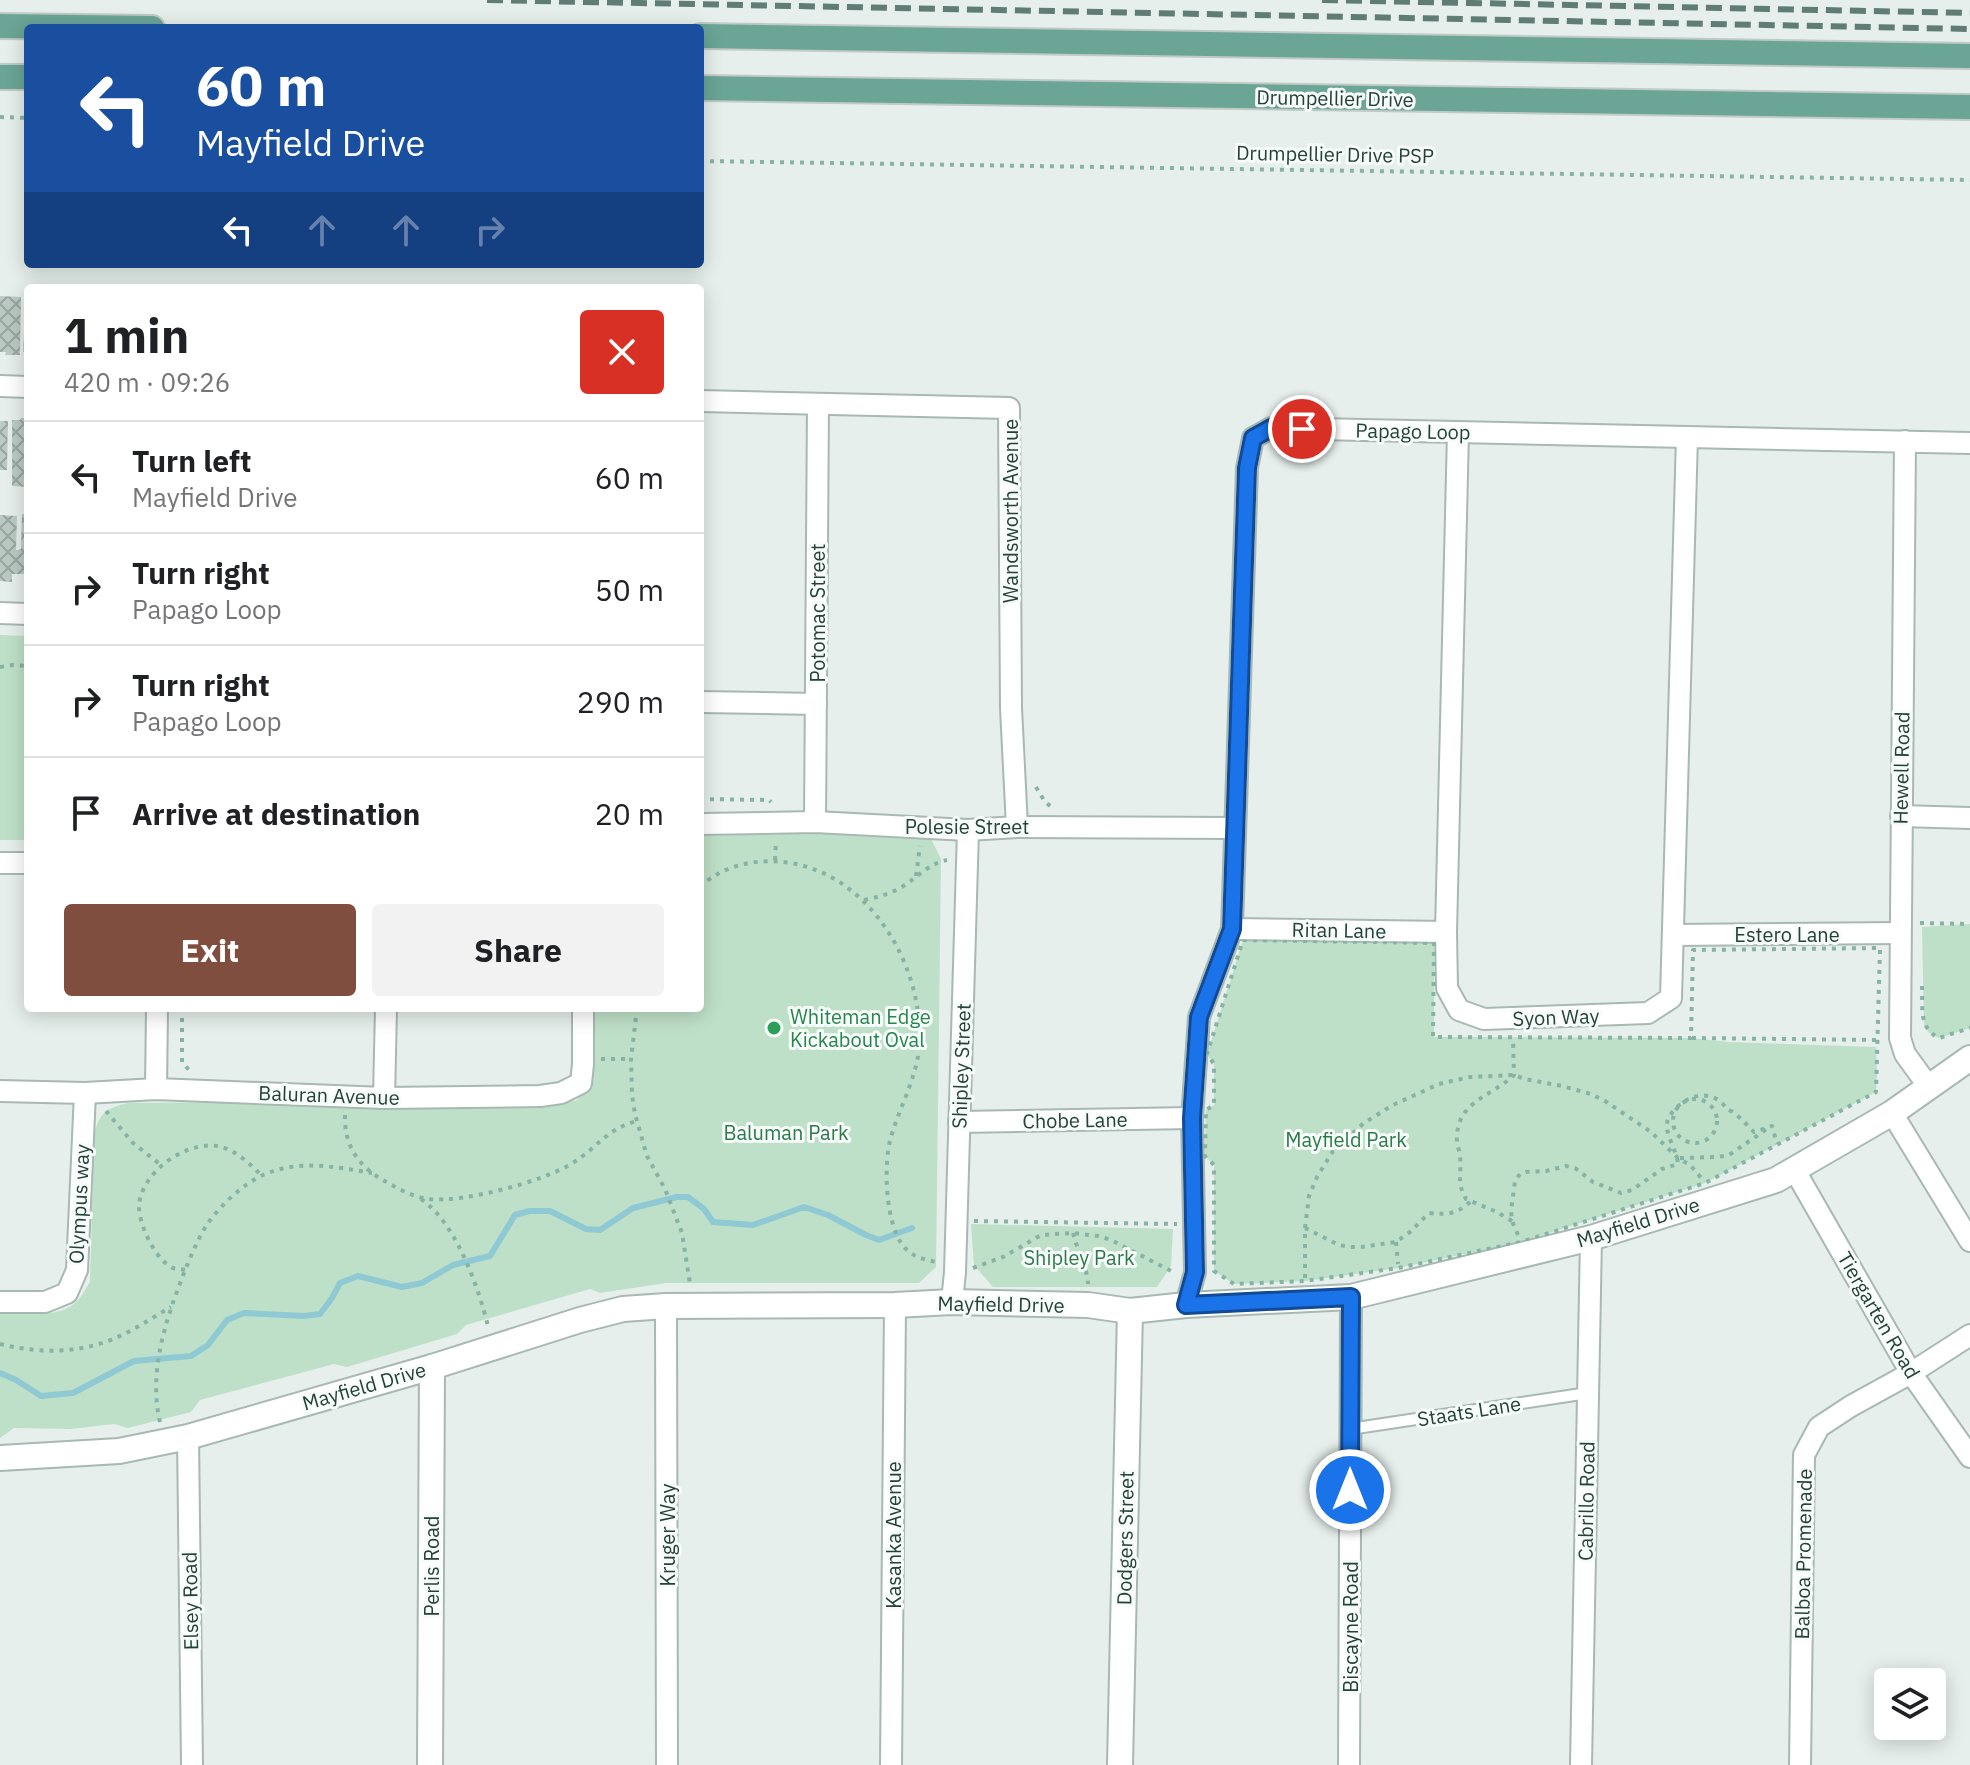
<!DOCTYPE html>
<meta charset="utf-8">
<style>
body{margin:0;font-family:"IBM Plex Sans",sans-serif;background:#f2f2f2;color:#202124;height:100vh;display:flex;flex-direction:column;font-size:30px;white-space:nowrap}
*{box-sizing:border-box;margin:0}
p{font-size:26px;color:#757577}
.icon{flex:none;width:44px;height:44px;fill:none;stroke:currentColor;stroke-width:2;stroke-linecap:round;stroke-linejoin:round}
.map{position:relative;flex:1;overflow:hidden}
.side{position:absolute;left:24px;top:284px;width:680px;height:728px;display:flex;flex-direction:column;background:#fff;border-radius:8px;box-shadow:0 4px 20px #0003}
.side>*{flex:none}
.hud{position:absolute;left:24px;top:24px;width:680px;height:244px;border-radius:8px;box-shadow:0 4px 20px #0003;background:#1a4fa0;color:#fff;overflow:hidden}
.fabs{position:absolute;left:1874px;top:1668px;display:grid;gap:16px}
.fabs a{display:grid;place-items:center;width:72px;height:72px;border-radius:8px;background:#fff;box-shadow:0 4px 20px #0003;font-size:40px}
.pin{position:absolute;display:grid;place-items:center;width:68px;height:68px;color:#fff;margin:-34px;border:4px solid #fff;border-radius:50%;box-shadow:0 2px 8px #0007}
.me{position:absolute;width:88px;margin:-44px;rotate:0deg;stroke-linejoin:round;filter:drop-shadow(0 0 6px #0008)}
.turn{display:flex;align-items:center;gap:28px;height:168px;padding:0 40px;font-size:36px}
.turn .icon{width:104px;height:104px;stroke-width:2.5}
.turn b{display:block;font-size:56px;line-height:68px}
.lanes{display:flex;align-items:center;height:76px;padding:0 40px;background:#0003;justify-content:center;gap:40px;direction:ltr}
.lanes .off{opacity:.35}
.round{display:grid;place-items:center;flex:none;width:84px;height:84px;border-radius:8px;background:#f2f2f2}
.summary{display:flex;align-items:center;justify-content:space-between;height:136px;padding:0 40px}
h1{font-size:48px;font-weight:700;line-height:60px}
.primary-button{display:flex;gap:16px;margin-top:auto;padding:16px 40px}
.primary-button a{flex:1;height:92px;border-radius:8px;background:#7f4e3f;color:#fff;font-size:32px;font-weight:700;line-height:92px;text-align:center}
.primary-button a+a{background:#f2f2f2;color:#202124}
ul{padding:0;list-style:none}
li{display:flex;align-items:center;gap:24px;height:112px;padding:0 40px;border-top:2px solid #e0e0e0}
li div{flex:1}
li b{display:block;font-size:30px}
li em{font-style:normal}
.map>svg:first-child{display:block}
</style>
<div class="map">
<svg width="1970" height="1765" viewBox="0 0 1970 1765">
<defs>
<pattern id="building-cross-hatch" width="8" height="8" patternUnits="userSpaceOnUse" patternTransform="scale(2)"><rect width="8" height="8" fill="#bbcac4"/><path d="M0 0l8 8M0 8l8-8" fill="none" stroke="#98a6a0"/></pattern>
</defs>
<rect width="100%" height="100%" fill="#e6efeb"/>
<g fill="#bfe0c8">
<path d="M0,635L28,636V840H0Z"/>
<path d="M927,831L941,859L936,1267L919,1283H666L600,1293L590,1289L466,1325L457,1334L347,1367L334,1364L200,1400L191,1412L128,1428L114,1424L71,1429L14,1428L0,1438V1312C26,1313 61,1320 79,1299C83,1294 86,1288 90,1282L94,1132C101,1112 107,1108 128,1103L561,1100L576,1101L590,1085L595,1008H700V836Z"/>
<path d="M1970,924V1028L1939,1038L1929,1033L1924,1025L1922,927Z"/>
<path d="M1243,940L1434,943V1037L1691,1038L1729,1042L1876,1047L1877,1074L1876,1092L1705,1183L1521,1242L1398,1268L1305,1281L1234,1284L1214,1271V1165L1205,1156L1206,1110L1214,1105V1064L1207,1054Z"/>
<path d="M971,1224L1173,1229L1171,1266L1157,1287H993L974,1265Z"/>
</g>
<g fill="none" stroke-linecap="round" stroke-linejoin="round">
<path stroke="#8ec9d4" stroke-width="6" d="M0,1373L16,1380L41,1396L73,1393L134,1361L191,1356L208,1345L227,1320L244,1313L304,1316L320,1314L332,1298L340,1283L358,1276L402,1287L422,1283L453,1265L490,1256L515,1215L529,1211H550L586,1229L600,1230L633,1208L677,1197H688L704,1209L713,1222L753,1225L804,1207L828,1215L866,1235L879,1240L912,1228"/>
</g>
<g fill="url(#building-cross-hatch)">
<path d="M0,296L21,297L20,355H5L6,352H0Z"/>
<path d="M24,333H28V352H23Z"/>
<path d="M21,418H28V487L12,486V420H20Z"/>
<path d="M0,421H8L7,470H0Z"/>
<path d="M22,514H28V574H12V582L0,581V515L17,516L16,550H18L21,549Z"/>
</g>
<g fill="none" stroke-linecap="round" stroke-linejoin="round">
<defs>
<path id="service" d="M1350,1429L1588,1393"/>
<g id="minor">
<path d="M0,386L28,387"/>
<path d="M700,401L1009,408L1011,708L1017,827"/>
<path d="M1458,432L1446,932L1447,988L1459,1010L1484,1019L1648,1013L1671,998L1687,437"/>
<path d="M1905,441L1900,1038L1905,1054L1929,1087"/>
<path d="M0,613L28,614"/>
<path d="M700,702L816,704"/>
<path d="M1901,816L1970,818"/>
<path d="M815,822L818,404"/>
<path d="M700,824L815,822L968,830L1017,827L1235,828"/>
<path d="M0,863H28"/>
<path d="M1232,929L1446,932"/>
<path d="M1673,935L1900,933"/>
<path d="M156,1089L157,1008"/>
<path d="M0,1091L85,1093L156,1089L384,1098L540,1096L561,1093L581,1083L583,1064V1008"/>
<path d="M384,1098L386,1008"/>
<path d="M1892,1113L1970,1241"/>
<path d="M959,1122L1192,1118"/>
<path d="M1794,1169L1911,1373L1970,1457"/>
<path d="M0,1302H45L67,1293L77,1270L85,1093"/>
<path d="M952,1302L955,1272L968,830"/>
<path d="M1186,1305L1195,1272L1192,1118L1199,1017L1232,929L1247,468L1253,438L1271,428L1970,443"/>
<path d="M666,1306L667,1765"/>
<path d="M188,1437L192,1765"/>
<path d="M891,1765L895,1305"/>
<path d="M1349,1765L1351,1297"/>
<path d="M1581,1765L1591,1238"/>
<path d="M1800,1765L1804,1455L1819,1427L1851,1406L1911,1373L1970,1335"/>
</g>
<g id="tertiary">
<path d="M0,1458L119,1451L188,1437L432,1367L580,1320L623,1309L666,1306L895,1305L952,1302L1088,1305L1130,1311L1186,1305L1351,1297L1591,1238L1776,1180L1892,1113L1970,1058"/>
<path d="M430,1765L432,1367"/>
<path d="M1120,1765L1130,1311"/>
</g>
<g id="primary">
<path d="M0,26L152,28"/>
<path d="M700,36L1970,56"/>
<path d="M0,77H28"/>
<path d="M700,88L1970,107"/>
</g>
</defs>
<use href="#service" stroke="#a8b8b2" stroke-width="14"/>
<use href="#minor" stroke="#a8b8b2" stroke-width="24"/>
<use href="#tertiary" stroke="#a8b8b2" stroke-width="28"/>
<use href="#primary" stroke="#c2cac8" stroke-width="28"/>
<g stroke="#86b3a5" stroke-width="4" stroke-dasharray="4 6" stroke-linecap="butt">
<path d="M0,117L28,118"/>
<path d="M700,161L1970,180"/>
<path d="M0,667L13,665L28,666"/>
<path d="M1036,787L1045,802L1053,808"/>
<path d="M700,799L769,800L771,802"/>
<path d="M775,860L776,842"/>
<path d="M916,876L920,846"/>
<path d="M700,887C725,863 763,857 796,864C877,881 929,978 918,1056C913,1085 899,1109 891,1137C883,1163 885,1227 905,1248C913,1257 925,1260 937,1262"/>
<path d="M864,900C878,897 890,894 902,887C918,877 928,864 947,860"/>
<path d="M1920,923L1970,924"/>
<path d="M1243,940L1434,943L1433,1037L1691,1038L1693,950L1880,948L1876,1092L1705,1183L1521,1242L1398,1268L1305,1281L1234,1284L1214,1271V1165L1205,1156L1206,1110L1214,1105V1064L1207,1054Z"/>
<path d="M1922,986C1923,1007 1918,1028 1939,1038L1970,1028"/>
<path d="M182,1008V1062L189,1070"/>
<path d="M637,1008L631,1059L632,1095L635,1114L647,1156L665,1189L682,1233L690,1284"/>
<path d="M1692,1038L1879,1040"/>
<path d="M601,1059H631"/>
<circle cx="1695" cy="1121" r="22"/>
<path d="M106,1111L133,1143L161,1165"/>
<path d="M345,1115C344,1145 358,1166 383,1180C397,1188 413,1197 428,1199C463,1203 541,1182 571,1164C598,1148 604,1130 637,1121"/>
<path d="M1680,1158L1718,1157L1729,1155L1767,1129"/>
<path d="M421,1199C456,1223 478,1286 488,1326"/>
<path d="M974,1221L1177,1224"/>
<path d="M1512,1221L1497,1212L1466,1199C1456,1182 1462,1175 1460,1156C1460,1152 1458,1148 1457,1144C1454,1101 1490,1098 1514,1075L1513,1038"/>
<path d="M1305,1228L1339,1245L1350,1247H1361L1396,1242L1410,1232L1429,1213C1447,1215 1457,1214 1470,1202"/>
<path d="M1073,1233C1077,1250 1087,1266 1088,1284"/>
<path d="M1518,1235L1512,1221L1511,1211L1515,1181L1520,1174L1526,1172L1546,1171L1566,1166L1575,1168L1593,1182L1621,1193L1632,1190L1662,1169L1678,1164C1677,1151 1665,1134 1667,1123C1668,1116 1676,1107 1682,1103C1694,1094 1710,1092 1722,1103C1726,1107 1725,1108 1731,1111C1740,1117 1746,1124 1754,1132L1772,1126L1777,1144"/>
<path d="M1396,1242L1398,1264"/>
<path d="M973,1268L1003,1257L1041,1235L1073,1233L1098,1236L1111,1240L1175,1273"/>
<path d="M185,1270C181,1269 177,1269 173,1268C155,1260 138,1223 139,1205C142,1171 189,1138 222,1147C238,1152 250,1164 262,1176"/>
<path d="M1305,1278V1228L1309,1196L1317,1177L1333,1151L1364,1123L1393,1105L1439,1084L1452,1081L1470,1077L1514,1075L1525,1079L1562,1086L1591,1094L1605,1101L1651,1132L1678,1158L1690,1165L1704,1181"/>
<path d="M0,1344C41,1354 83,1354 122,1335C139,1327 155,1316 171,1307"/>
<path d="M160,1422C148,1372 166,1319 184,1273C191,1256 198,1238 208,1223C222,1204 242,1185 263,1175C299,1159 335,1167 372,1173"/>
</g>
<use href="#service" stroke="#fff" stroke-width="10"/>
<use href="#minor" stroke="#fff" stroke-width="20"/>
<use href="#tertiary" stroke="#fff" stroke-width="24"/>
<use href="#primary" stroke="#6aa596" stroke-width="24"/>
<g stroke="#5f7d75" stroke-width="6" stroke-dasharray="16 8" stroke-linecap="butt">
<path d="M487,0L1970,29"/>
<path d="M1322,0L1970,13"/>
</g>
</g>
<g fill="none" stroke-linecap="round" stroke-linejoin="round">
<defs>
<path id="route" d="M1302,429L1271,428L1253,438L1247,468L1232,929L1199,1017L1192,1118L1195,1272L1186,1305L1351,1297L1350,1490"/>
</defs>
<use href="#route" stroke="#114b97" stroke-width="20"/>
<use href="#route" stroke="#1a73e8" stroke-width="14"/>
</g>
<circle fill="#2e9e5b" stroke="#f7fbf9" stroke-width="3" cx="774" cy="1028" r="8"/>
<g text-anchor="middle" dominant-baseline="central" stroke-width="6" stroke-linejoin="round" paint-order="stroke">
<g font-size="20" fill="#24423a" stroke="#f7fbf9">
<text transform="translate(1335 98) rotate(1)">Drumpellier Drive</text>
<text transform="translate(1335 154) rotate(1)">Drumpellier Drive PSP</text>
<text transform="translate(1413 431) rotate(1)">Papago Loop</text>
<text transform="translate(1010 511) rotate(-90)">Wandsworth Avenue</text>
<text transform="translate(817 613) rotate(-90)">Potomac Street</text>
<text transform="translate(1901 768) rotate(-89)">Hewell Road</text>
<text x="967" y="826">Polesie Street</text>
<text transform="translate(1339 930) rotate(1)">Ritan Lane</text>
<text x="1787" y="934">Estero Lane</text>
<text transform="translate(1556 1017) rotate(-2)">Syon Way</text>
<text transform="translate(961 1066) rotate(-88)">Shipley Street</text>
<text transform="translate(329 1095) rotate(2)">Baluran Avenue</text>
<text transform="translate(1075 1120) rotate(-1)">Chobe Lane</text>
<text transform="translate(79 1204) rotate(-87)">Olympus way</text>
<text transform="translate(1638 1222) rotate(-17)">Mayfield Drive</text>
<text transform="translate(1001 1304) rotate(1)">Mayfield Drive</text>
<text transform="translate(1879 1315) rotate(60)">Tiergarten Road</text>
<text transform="translate(364 1386) rotate(-16)">Mayfield Drive</text>
<text transform="translate(1469 1411) rotate(-9)">Staats Lane</text>
<text transform="translate(1586 1501) rotate(-89)">Cabrillo Road</text>
<text transform="translate(667 1535) rotate(-90)">Kruger Way</text>
<text transform="translate(893 1535) rotate(-90)">Kasanka Avenue</text>
<text transform="translate(1125 1538) rotate(-89)">Dodgers Street</text>
<text transform="translate(1803 1554) rotate(-89)">Balboa Promenade</text>
<text transform="translate(431 1566) rotate(-90)">Perlis Road</text>
<text transform="translate(190 1601) rotate(-91)">Elsey Road</text>
<text transform="translate(1350 1627) rotate(-90)">Biscayne Road</text>
</g>
<g font-size="20" fill="#27864d" stroke="#f7fbf9" text-anchor="start">
<text x="790" y="1016">Whiteman Edge<tspan x="790" dy="23">Kickabout Oval</tspan></text>
</g>
<g font-size="20" fill="#2d7a4b" stroke="#f7fbf9">
<text x="786" y="1132">Baluman Park</text>
<text x="1346" y="1139">Mayfield Park</text>
<text x="1079" y="1257">Shipley Park</text>
</g>
</g>
</svg>
<div class="fabs">
<a><svg class="icon" aria-label="layers" viewBox="0 0 24 24"><path d="M12 4l9 5-9 5-9-5zM3 14l9 5 9-5"/></svg></a>
</div>
<div class="pin" style="left:1302px;top:429px;background:#d93025"><svg class="icon" aria-label="arrive" viewBox="0 0 24 24"><path d="M6 21V4h12l-3 4 3 4H6"/></svg></div>
<svg class="me" style="left:1350px;top:1490px" viewBox="-20 -20 40 40"><circle r="17" fill="#1a73e8" stroke="#fff" stroke-width="3"/><path d="M0-11L8 9 0 5-8 9z" fill="#fff"/></svg>
<div class="hud">
<div class="turn"><svg class="icon" aria-label="left" viewBox="0 0 24 24"><path d="M17 20v-9H6M10 6l-5 5 5 5"/></svg><div><b>60 m</b>Mayfield Drive</div></div>
<div class="lanes"><svg class="icon" aria-label="left" viewBox="0 0 24 24"><path d="M17 20v-9H6M10 6l-5 5 5 5"/></svg><svg class="icon off" aria-label="ahead" viewBox="0 0 24 24"><path d="M12 20V5M6 11l6-6 6 6"/></svg><svg class="icon off" aria-label="ahead" viewBox="0 0 24 24"><path d="M12 20V5M6 11l6-6 6 6"/></svg><svg class="icon off" aria-label="right" viewBox="0 0 24 24"><path d="M7 20v-9h11M14 6l5 5-5 5"/></svg></div>
</div>
<section class="side">
<div class="summary"><div><h1>1 min</h1><p>420 m · 09:26</p></div><a class="round" style="background:#d93025;color:#fff"><svg class="icon" aria-label="close" viewBox="0 0 24 24"><path d="M6 6l12 12M18 6L6 18"/></svg></a></div>
<ul>
<li><svg class="icon" aria-label="left" viewBox="0 0 24 24"><path d="M17 20v-9H6M10 6l-5 5 5 5"/></svg><div><b>Turn left</b><p>Mayfield Drive</p></div><em>60 m</em></li>
<li><svg class="icon" aria-label="right" viewBox="0 0 24 24"><path d="M7 20v-9h11M14 6l5 5-5 5"/></svg><div><b>Turn right</b><p>Papago Loop</p></div><em>50 m</em></li>
<li><svg class="icon" aria-label="right" viewBox="0 0 24 24"><path d="M7 20v-9h11M14 6l5 5-5 5"/></svg><div><b>Turn right</b><p>Papago Loop</p></div><em>290 m</em></li>
<li><svg class="icon" aria-label="arrive" viewBox="0 0 24 24"><path d="M6 21V4h12l-3 4 3 4H6"/></svg><div><b>Arrive at destination</b></div><em>20 m</em></li>
</ul>
<div class="primary-button"><a>Exit</a><a>Share</a></div>
</section>
</div>
